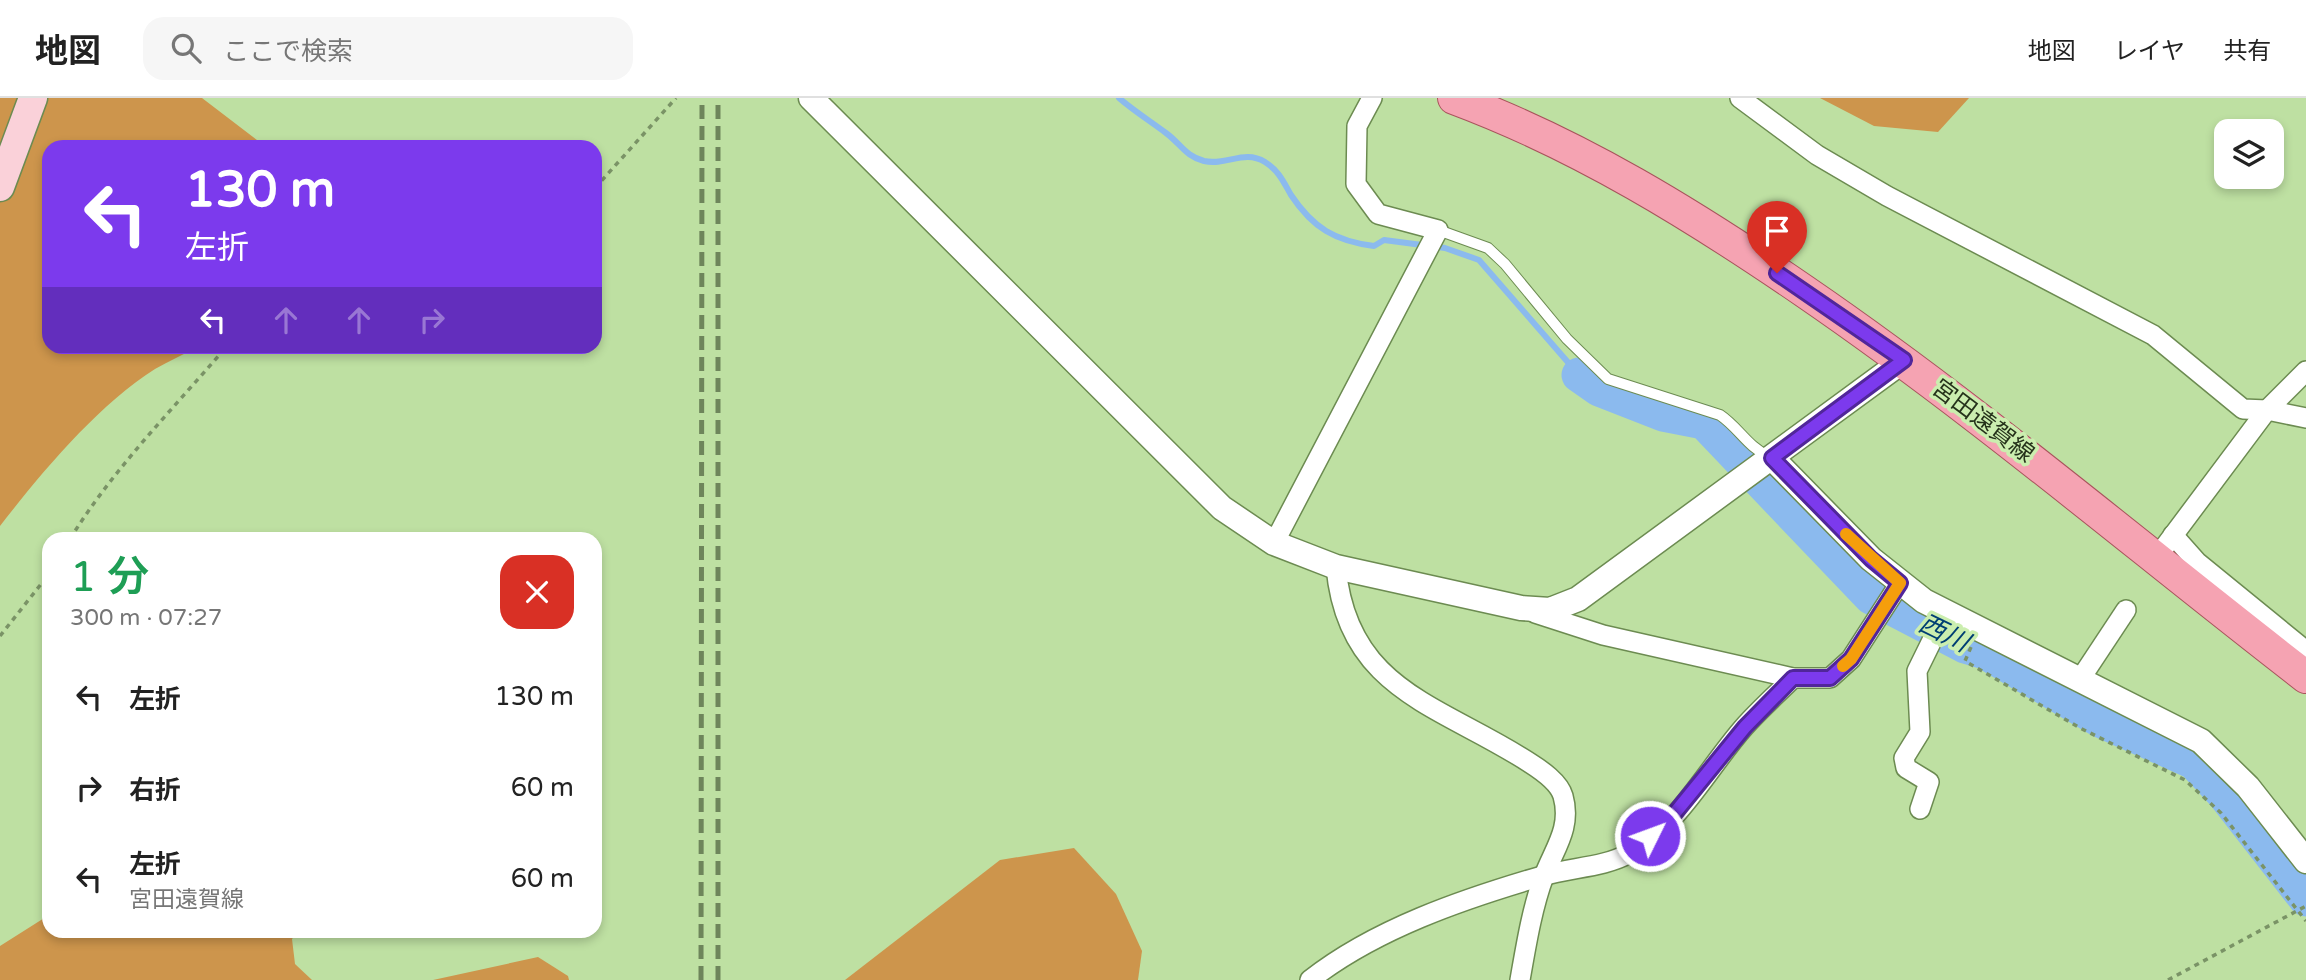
<!DOCTYPE html>
<html lang="ja">
<meta charset="utf-8">
<style>
body{margin:0;font-family:"Varela Round","Noto Sans JP",sans-serif;background:#f6f6f6;color:#222;height:100vh;display:flex;flex-direction:column;font-size:26px;white-space:nowrap}
*{box-sizing:border-box;margin:0}
p{font-size:23px;color:#767676}
.icon{flex:none;width:38px;height:38px;fill:none;stroke:currentColor;stroke-width:2;stroke-linecap:round;stroke-linejoin:round}
.map{position:relative;flex:1;overflow:hidden}
.details{position:absolute;left:42px;top:434px;width:560px;height:406px;display:flex;flex-direction:column;background:#fff;border-radius:21px;box-shadow:0 4px 10px #0003}
.details>*{flex:none}
.top-card{position:absolute;left:42px;top:42px;width:560px;height:214px;border-radius:21px;box-shadow:0 4px 10px #0003;background:#7c3aed;color:#fff;overflow:hidden}
.buttons{position:absolute;left:2214px;top:21px;display:grid;gap:14px}
.buttons a{display:grid;place-items:center;width:70px;height:70px;border-radius:14px;background:#fff;box-shadow:0 4px 10px #0003;font-size:35px}
.pin{position:absolute;display:grid;place-items:center;width:60px;height:60px;color:#fff;margin:-72px -30px;border-radius:50% 50% 50% 0;rotate:-45deg;box-shadow:0 0 7px #0007}
.pin .icon{rotate:45deg}
.me{position:absolute;width:77px;margin:-38px;rotate:48deg;stroke-linejoin:round;filter:drop-shadow(0 0 5px #0008)}
.turn{display:flex;align-items:center;gap:24px;height:147px;padding:0 28px;font-size:32px}
.turn .icon{width:91px;height:91px;stroke-width:2.5}
.turn b{display:block;font-size:49px;line-height:60px}
.lanes{display:flex;align-items:center;height:66px;padding:0 28px;background:#0003;justify-content:center;gap:35px;direction:ltr}
.lanes .off{opacity:.35}
.round{display:grid;place-items:center;flex:none;width:74px;height:74px;border-radius:21px;background:#f6f6f6}
.head{display:flex;align-items:center;justify-content:space-between;height:119px;padding:0 28px}
h1{font-size:42px;font-weight:600;line-height:52px;color:#1e9e55}
ul{padding:0;list-style:none}
li{display:flex;align-items:center;gap:21px;height:91px;padding:0 28px}
li div{flex:1}
li b{display:block;font-size:26px}
li em{font-style:normal}
header{display:flex;align-items:center;gap:42px;box-sizing:border-box;height:98px;padding:0 35px;background:#fff;border-bottom:2px solid #e0e0e0}
header strong{font-size:33px}
nav{display:flex;gap:38px;margin-inline-start:auto;font-size:24px}
.search{width:490px;height:63px;background:#f6f6f6;display:flex;align-items:center;gap:18px;box-sizing:border-box;padding:0 24px;border-radius:21px;color:#767676;font-size:26px}
.map>svg:first-child{display:block}
</style>
<header>
<strong>地図</strong>
<div class="search"><svg class="icon" aria-label="search" viewBox="0 0 24 24"><circle cx="10" cy="10" r="6"/><path d="M15 15l6 6"/></svg>ここで検索</div>
<nav><a>地図</a><a>レイヤ</a><a>共有</a></nav>
</header>
<div class="map">
<svg width="2306" height="882" viewBox="0 0 2306 882">
<rect width="100%" height="100%" fill="#bee0a2"/>
<g fill="#cd954c">
<path d="M0,0H202L266,49H49V248L198,249C184,256 169,263 155,271C97,308 42,374 0,428Z"/>
<path d="M1820,0H1969L1938,34L1874,28Z"/>
<path d="M1074,750L1116,796L1142,853L1138,882H845L1000,762Z"/>
<path d="M49,817V833H299L292,841L295,866L312,882H0V848Z"/>
<path d="M538,859L568,878L569,882H433Z"/>
</g>
<g fill="none" stroke-linecap="round" stroke-linejoin="round">
<path stroke="#8bbaee" stroke-width="6" d="M1119,0C1134,13 1150,23 1166,35C1181,46 1185,58 1204,63C1227,68 1244,51 1265,64C1279,73 1283,83 1291,97C1313,130 1335,143 1374,148L1384,142L1445,150L1479,162L1579,277"/>
<path stroke="#8bbaee" stroke-width="35" d="M1579,277L1599,291L1663,316L1704,324L1871,499L1965,548L1985,554L2100,622L2194,664L2224,696L2306,801"/>
<defs>
<path id="service" d="M1438,132L1488,150L1505,166L1567,241L1608,281L1720,317C1738,329 1748,349 1768,358"/>
<g id="minor">
<path d="M1740,0L1817,57L1887,98L2153,237L2243,311L2267,312L2306,320"/>
<path d="M2173,437L2197,464L2306,553"/>
<path d="M1274,445L1438,132L1378,116L1356,86L1357,28L1372,0"/>
<path d="M2157,459L2267,312L2306,273"/>
<path d="M1336,469C1347,593 1441,607 1530,665C1541,672 1559,684 1563,698C1572,730 1554,751 1544,778C1532,810 1526,848 1520,882"/>
<path d="M1535,515L1603,537L1793,580H1830L1851,561L1900,485"/>
<path d="M2079,583L2126,512"/>
<path d="M1920,711L1929,684L1906,670L1904,660L1920,634L1917,573L1945,516"/>
<path d="M1310,882C1375,831 1463,801 1542,778C1571,769 1603,770 1630,755C1679,727 1708,670 1744,629C1759,612 1777,596 1793,580"/>
</g>
<g id="tertiary">
<path d="M811,0L1222,410L1274,445L1336,469L1521,510L1550,512L1578,501L1904,262"/>
<path d="M1772,360L1871,461L1924,503L2201,643L2248,689L2306,763"/>
</g>
<path id="secondary" d="M0,89L33,0"/>
<path id="primary" d="M1454,0C1580,47 1693,117 1804,193C1979,313 2139,450 2306,579"/>
</defs>
<use href="#service" stroke="#6c8b51" stroke-width="12"/>
<use href="#minor" stroke="#6c8b51" stroke-width="22"/>
<use href="#tertiary" stroke="#6c8b51" stroke-width="27"/>
<use href="#secondary" stroke="#6c8b51" stroke-width="31"/>
<use href="#primary" stroke="#a8545c" stroke-width="34"/>
<g stroke="#7a9366" stroke-width="3.5" stroke-dasharray="5 5" stroke-linecap="butt">
<path d="M595,90L676,0"/>
<path d="M70,441C113,371 174,310 227,248"/>
<path d="M0,538L49,476"/>
<path d="M1971,549L1965,563L2080,630L2185,682L2221,715L2306,823"/>
<path d="M2168,882L2306,808"/>
</g>
<use href="#service" stroke="#fff" stroke-width="10"/>
<use href="#minor" stroke="#fff" stroke-width="19"/>
<use href="#tertiary" stroke="#fff" stroke-width="24"/>
<use href="#secondary" stroke="#fad1d9" stroke-width="28"/>
<use href="#primary" stroke="#f5a3b2" stroke-width="32"/>
<g stroke="#6e855b" stroke-width="5" stroke-dasharray="14 7" stroke-linecap="butt">
<path d="M701,882L702,0"/>
<path d="M718,882V0"/>
</g>
</g>
<g fill="none" stroke-linecap="round" stroke-linejoin="round">
<defs>
<path id="route" d="M1650,738L1670,721L1745,629L1793,580H1830L1851,561L1900,485L1871,461L1772,360L1904,262L1777,175"/>
</defs>
<use href="#route" stroke="#51269a" stroke-width="18"/>
<use href="#route" stroke="#7c3aed" stroke-width="12"/>
<path stroke="#f59e0b" stroke-width="12" d="M1843,568L1851,561L1900,485L1846,436"/>
</g>
<g text-anchor="middle" dominant-baseline="central" stroke-width="7" stroke-linejoin="round" paint-order="stroke">
<g font-size="24" fill="#26331b" stroke="#cbeeaf">
<text transform="translate(1983 323) rotate(37)">宮田遠賀線</text>
</g>
<g font-size="26" font-style="italic" fill="#003e73" stroke="#cbeeaf">
<text transform="translate(1944 535) rotate(26)">西川</text>
</g>
</g>
</svg>
<div class="buttons">
<a><svg class="icon" aria-label="layers" viewBox="0 0 24 24"><path d="M12 4l9 5-9 5-9-5zM3 14l9 5 9-5"/></svg></a>
</div>
<div class="pin" style="left:1777px;top:175px;background:#d93025"><svg class="icon" aria-label="arrive" viewBox="0 0 24 24"><path d="M6 21V4h12l-3 4 3 4H6"/></svg></div>
<svg class="me" style="left:1650px;top:738px" viewBox="-20 -20 40 40"><circle r="17" fill="#7c3aed" stroke="#fff" stroke-width="3"/><path d="M0-11L8 9 0 5-8 9z" fill="#fff"/></svg>
<div class="top-card">
<div class="turn"><svg class="icon" aria-label="left" viewBox="0 0 24 24"><path d="M17 20v-9H6M10 6l-5 5 5 5"/></svg><div><b>130 m</b>左折</div></div>
<div class="lanes"><svg class="icon" aria-label="left" viewBox="0 0 24 24"><path d="M17 20v-9H6M10 6l-5 5 5 5"/></svg><svg class="icon off" aria-label="ahead" viewBox="0 0 24 24"><path d="M12 20V5M6 11l6-6 6 6"/></svg><svg class="icon off" aria-label="ahead" viewBox="0 0 24 24"><path d="M12 20V5M6 11l6-6 6 6"/></svg><svg class="icon off" aria-label="right" viewBox="0 0 24 24"><path d="M7 20v-9h11M14 6l5 5-5 5"/></svg></div>
</div>
<section class="details">
<div class="head"><div><h1>1 分</h1><p>300 m · 07:27</p></div><a class="round" style="background:#d93025;color:#fff"><svg class="icon" aria-label="close" viewBox="0 0 24 24"><path d="M6 6l12 12M18 6L6 18"/></svg></a></div>
<ul>
<li><svg class="icon" aria-label="left" viewBox="0 0 24 24"><path d="M17 20v-9H6M10 6l-5 5 5 5"/></svg><div><b>左折</b></div><em>130 m</em></li>
<li><svg class="icon" aria-label="right" viewBox="0 0 24 24"><path d="M7 20v-9h11M14 6l5 5-5 5"/></svg><div><b>右折</b></div><em>60 m</em></li>
<li><svg class="icon" aria-label="left" viewBox="0 0 24 24"><path d="M17 20v-9H6M10 6l-5 5 5 5"/></svg><div><b>左折</b><p>宮田遠賀線</p></div><em>60 m</em></li>
</ul>
</section>
</div>
